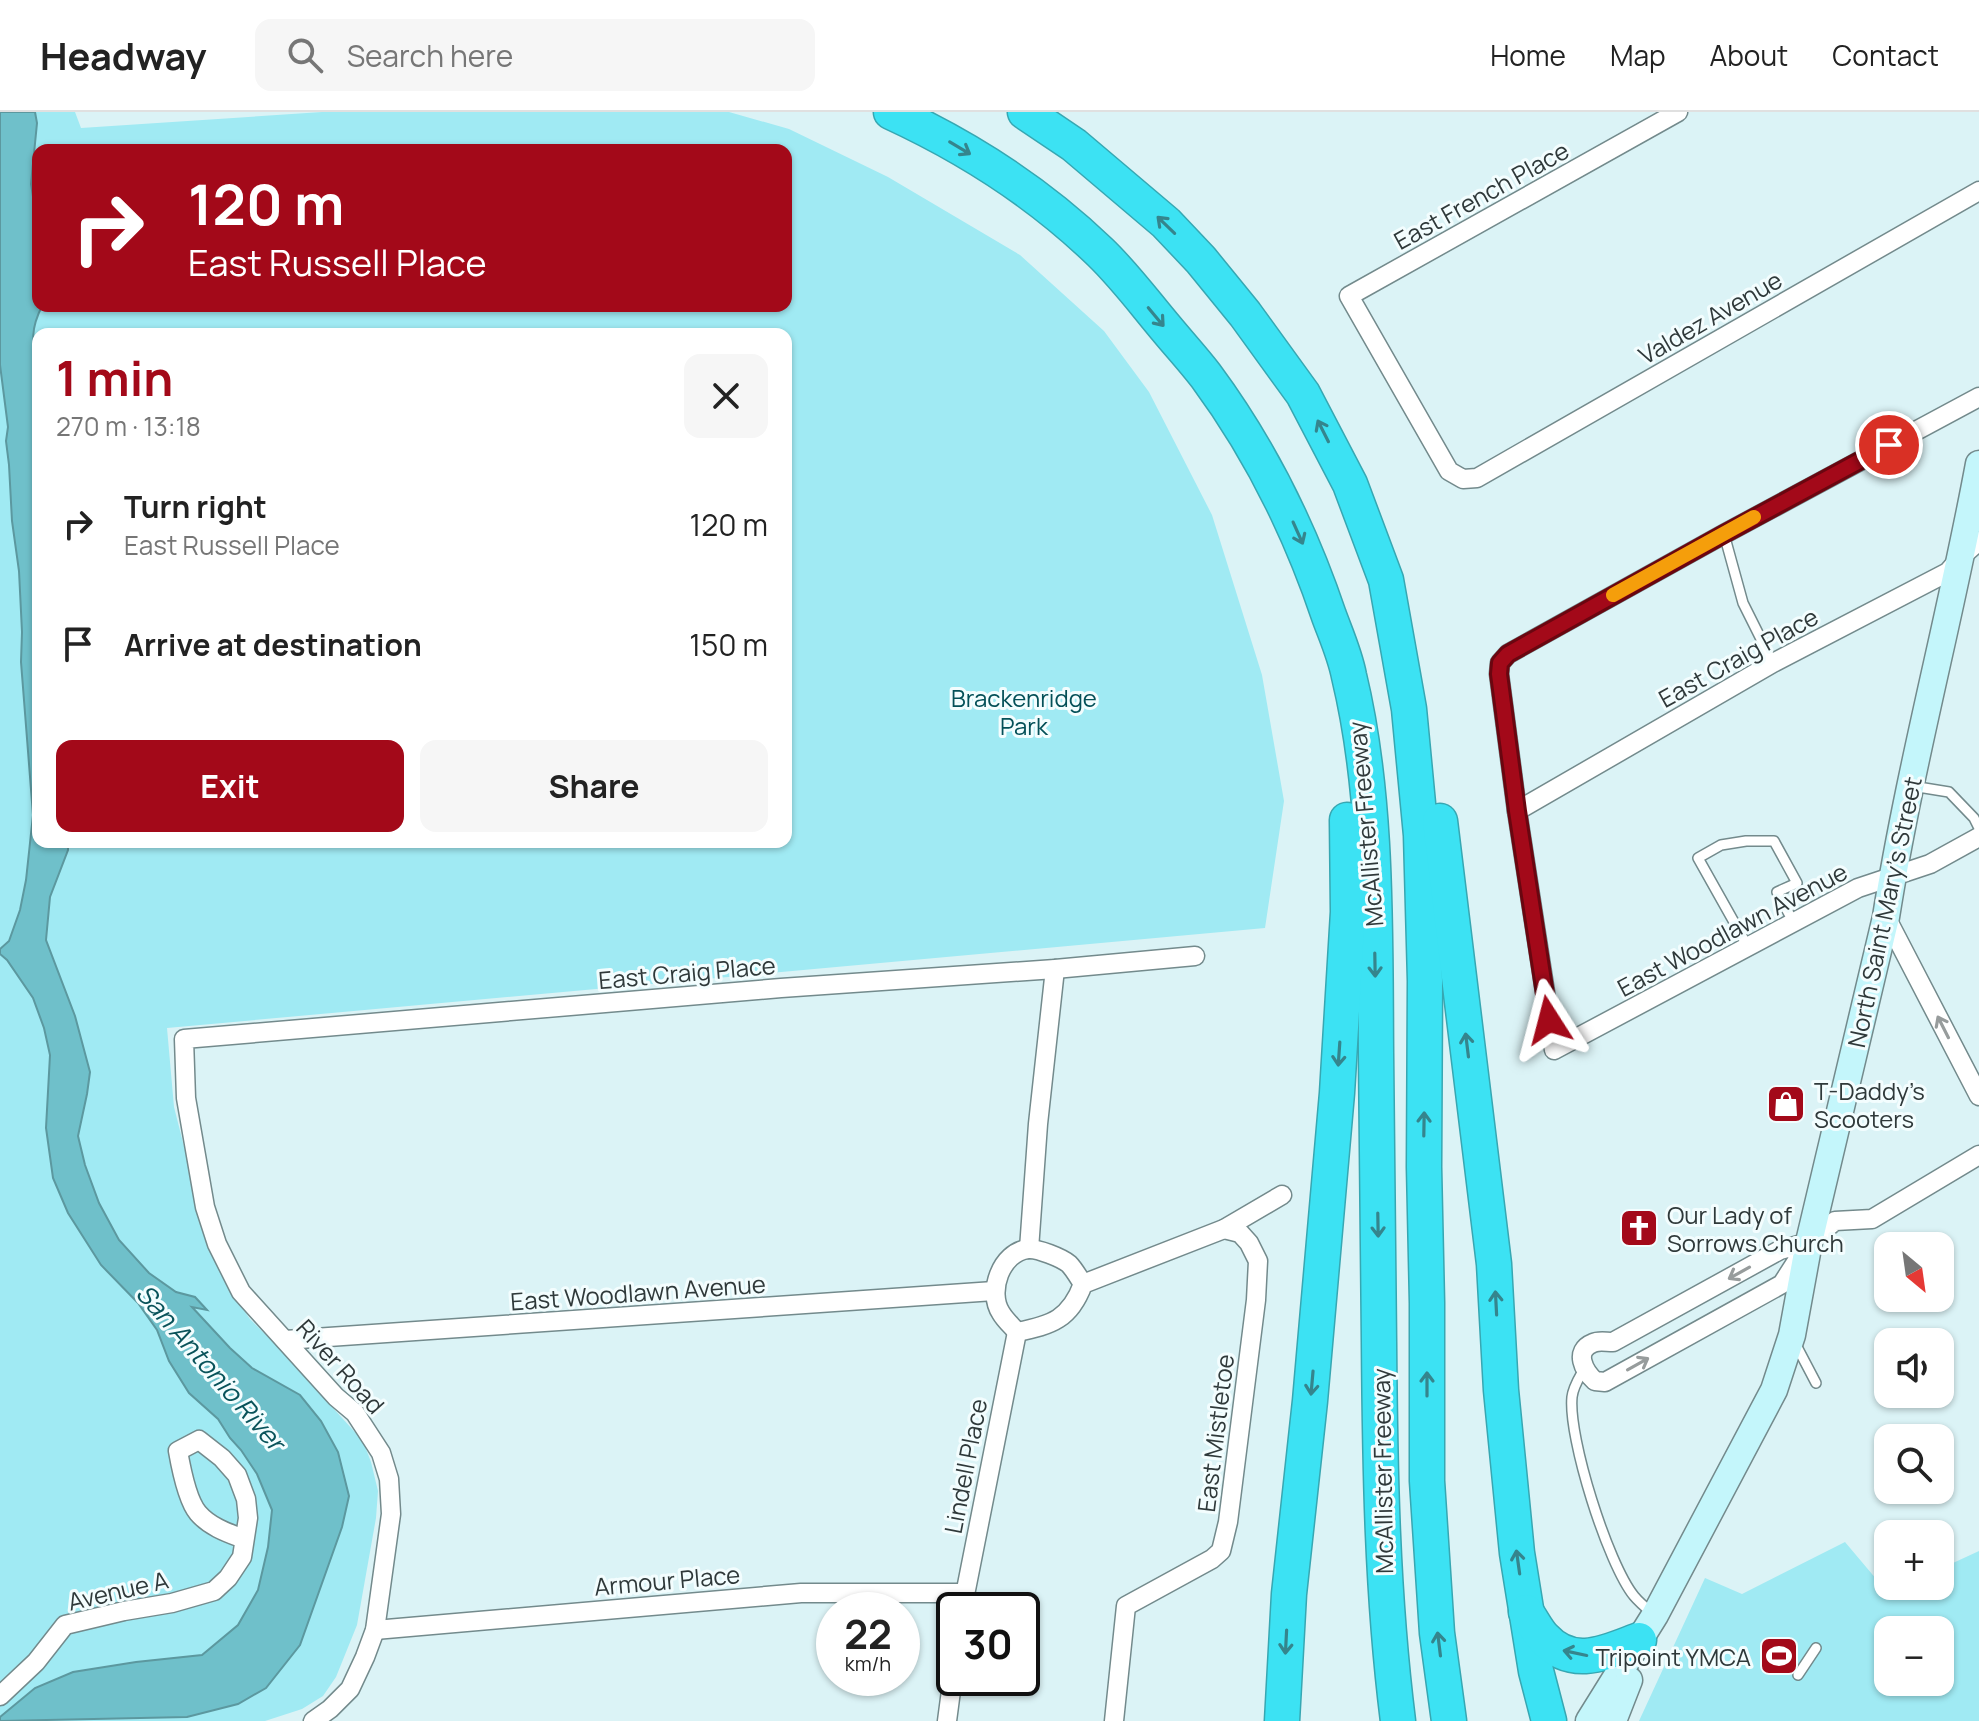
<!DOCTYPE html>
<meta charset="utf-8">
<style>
body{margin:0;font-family:Manrope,sans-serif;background:#f6f6f6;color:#222;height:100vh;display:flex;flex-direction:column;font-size:30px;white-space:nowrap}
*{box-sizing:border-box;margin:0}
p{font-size:26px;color:#767676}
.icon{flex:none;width:44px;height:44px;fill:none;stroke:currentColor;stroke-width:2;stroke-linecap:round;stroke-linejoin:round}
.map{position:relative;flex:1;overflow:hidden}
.panel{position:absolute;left:32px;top:216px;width:760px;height:520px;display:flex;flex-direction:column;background:#fff;border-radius:16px;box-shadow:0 2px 6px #0004}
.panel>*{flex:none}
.hud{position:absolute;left:32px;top:32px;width:760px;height:168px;border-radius:16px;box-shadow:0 2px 6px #0004;background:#a30919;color:#fff;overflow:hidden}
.needle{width:52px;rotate:151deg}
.tools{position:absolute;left:1874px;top:1120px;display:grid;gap:16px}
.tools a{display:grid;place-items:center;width:80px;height:80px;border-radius:16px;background:#fff;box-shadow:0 2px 6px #0004;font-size:40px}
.speed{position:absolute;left:816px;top:1480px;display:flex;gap:16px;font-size:40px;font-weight:700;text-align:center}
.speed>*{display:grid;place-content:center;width:104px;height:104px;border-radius:50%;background:#fff;box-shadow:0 2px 6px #0004;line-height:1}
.speed small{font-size:20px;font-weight:400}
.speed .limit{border:4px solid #111;border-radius:12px;background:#fff;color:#111}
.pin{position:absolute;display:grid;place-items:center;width:68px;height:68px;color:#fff;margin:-34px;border:4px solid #fff;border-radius:50%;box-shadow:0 2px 8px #0007}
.me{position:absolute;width:88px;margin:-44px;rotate:351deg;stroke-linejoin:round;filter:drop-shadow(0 0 6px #0008)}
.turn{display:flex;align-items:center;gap:28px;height:168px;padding:0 24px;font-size:36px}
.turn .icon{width:104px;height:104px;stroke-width:2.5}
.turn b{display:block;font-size:56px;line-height:68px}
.round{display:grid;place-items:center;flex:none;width:84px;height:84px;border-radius:16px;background:#f6f6f6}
.headline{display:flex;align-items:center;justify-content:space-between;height:136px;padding:0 24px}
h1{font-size:48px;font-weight:700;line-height:60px;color:#a30919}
.cta{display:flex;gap:16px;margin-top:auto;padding:16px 24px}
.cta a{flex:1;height:92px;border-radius:16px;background:#a30919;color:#fff;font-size:32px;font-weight:700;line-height:92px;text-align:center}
.cta a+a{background:#f6f6f6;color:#222}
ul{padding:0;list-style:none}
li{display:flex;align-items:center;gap:24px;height:120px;padding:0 24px}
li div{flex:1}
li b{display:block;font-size:30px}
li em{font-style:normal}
header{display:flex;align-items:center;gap:48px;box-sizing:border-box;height:112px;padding:0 40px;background:#fff;border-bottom:2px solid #e0e0e0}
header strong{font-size:38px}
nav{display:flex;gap:44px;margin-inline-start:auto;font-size:28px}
.search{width:560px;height:72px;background:#f6f6f6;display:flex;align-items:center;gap:20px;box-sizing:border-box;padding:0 28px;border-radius:16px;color:#767676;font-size:30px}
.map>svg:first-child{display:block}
</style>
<header>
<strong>Headway</strong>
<div class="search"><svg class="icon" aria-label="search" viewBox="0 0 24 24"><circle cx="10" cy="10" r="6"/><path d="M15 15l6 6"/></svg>Search here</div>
<nav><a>Home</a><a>Map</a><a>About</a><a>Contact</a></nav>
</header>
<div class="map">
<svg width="1979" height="1609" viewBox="0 0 1979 1609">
<rect width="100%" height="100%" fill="#dbf3f6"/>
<g fill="#a0eaf3" fill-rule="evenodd">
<path d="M0,0H75L81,16L322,0H729L789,17L888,65L1020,143L1104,219L1149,280L1212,403L1262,563L1284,689L1265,816L167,916L174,995L211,1141L236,1187L250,1207L273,1230L363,1329L371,1350L378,1379L376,1406L357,1513L336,1565L323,1584L302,1597L265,1609H0ZM38,38H786V194H38ZM38,222H786V730H38Z"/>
<path d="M1845,1430L1888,1481L1903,1474H1940V1457L1979,1439V1609H1639L1705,1466L1742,1482ZM1888,1518H1940V1570H1888Z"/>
</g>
<path fill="#6fc0ca" stroke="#5c989f" stroke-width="2" d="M0,0H35L37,11L31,72L38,116V194H42C29,220 33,231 38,258V730H68V738L50,785L46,828L75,904L90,960L87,982L78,1024L85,1053L99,1091L119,1128L149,1161L176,1180L195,1185L207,1198L192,1195L230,1236L252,1256L300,1283L321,1309L338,1340L349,1384L342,1415L300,1533L266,1576L238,1592L187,1605L0,1609V1605L35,1576L73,1560L136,1550L202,1543L238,1513L258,1478L268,1435L272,1398L257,1362L241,1338L230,1326L218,1307L189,1281L169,1249L157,1218L138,1191L101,1153L68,1101L53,1066L46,1016L50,943L44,916L33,886L7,848L0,842V837L9,829L20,798L26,768L33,703L21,550L22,520L19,459L12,409L9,353L6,329L8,315L0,253Z"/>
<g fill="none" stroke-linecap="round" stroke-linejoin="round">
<defs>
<g id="lane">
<path d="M1724,422L1743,491L1773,551"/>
<path d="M1912,674L1949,680L1974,706L1979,716"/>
<path d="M1748,835L1698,746L1721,733L1746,729H1774L1797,771L1777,780L1794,811"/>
<path d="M1795,1231L1816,1271"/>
<path d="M1584,1257C1579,1266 1573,1275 1572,1285C1568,1326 1608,1452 1634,1484C1639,1490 1646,1496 1652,1501"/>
<path d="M1798,1563L1816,1536"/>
</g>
<g id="street">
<path d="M1678,0L1349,184L1449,359L1463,367L1477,366L1979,79"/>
<path d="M1979,285L1724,422L1508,542L1500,551L1499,562L1517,699L1554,938L1858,776L1930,752L1979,725"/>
<path d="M1517,699L1773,551L1948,460L1962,444L1979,429"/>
<path d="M1886,805L1979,984"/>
<path d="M1809,1130L1780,1138L1613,1230C1606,1230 1599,1228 1593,1231C1573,1239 1584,1259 1595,1269L1605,1270L1782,1172L1809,1130L1835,1109L1872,1107L1979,1043"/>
<path d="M1029,1137L1038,1012L1055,857"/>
<path d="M1083,1172C1079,1166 1074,1157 1069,1152C1062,1146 1037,1136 1028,1137C1001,1140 987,1180 1001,1201C1005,1208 1012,1214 1017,1220C1052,1213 1070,1207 1083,1172L1224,1117L1282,1083"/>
<path d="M285,1228L994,1179"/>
<path d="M962,1498L1017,1220"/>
<path d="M375,1518L801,1481H964"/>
<path d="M0,1584L36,1550L65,1513L124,1499L172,1491L214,1479L228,1466L242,1445L248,1406L246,1387L237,1363L222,1346L199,1328L178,1339C181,1356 187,1388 198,1401C210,1415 228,1421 244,1427"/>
<path d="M313,1609L330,1597L350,1577L365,1545L375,1518L391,1402L389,1367L381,1341L355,1301L336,1285L241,1180L217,1132L205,1095L186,986L184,927L781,876L1055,857L1195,844"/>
<path d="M947,1609L954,1556"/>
<path d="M1114,1609L1126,1494L1212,1447L1221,1439L1228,1410L1256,1188L1258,1149L1249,1131L1240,1121L1224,1117"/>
</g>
<g id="secondary">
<path d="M1589,1609L1655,1503L1774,1278L1792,1223L1809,1130L1886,805C1910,653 1951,504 1979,352"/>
<path d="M1613,1609L1629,1568"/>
</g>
<g id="highway">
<path d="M891,0C967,35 1040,82 1100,140C1124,163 1144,190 1165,215C1179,232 1193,247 1206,264C1260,337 1300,418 1329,504C1336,523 1345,543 1349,564C1378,684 1375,818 1376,941C1377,1038 1378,1134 1379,1230C1380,1358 1382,1482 1398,1609"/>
<path d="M1025,0L1074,33L1166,111L1201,148L1245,202L1303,282L1350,372L1386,468L1409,597L1421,723L1425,869L1424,1055L1427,1191V1369L1437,1521L1449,1609"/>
<path d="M1440,709L1494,1152L1501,1278L1517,1441L1536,1559L1549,1609"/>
<path d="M1526,1500C1532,1508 1537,1519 1544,1526C1573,1558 1607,1540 1639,1528"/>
<path d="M1282,1609L1289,1482L1310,1289L1337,981L1348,800L1347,708"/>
</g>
</defs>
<use href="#lane" stroke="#738a8c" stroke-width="12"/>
<use href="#street" stroke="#738a8c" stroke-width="21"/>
<use href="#secondary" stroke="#738a8c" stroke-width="29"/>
<use href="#highway" stroke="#37a7b2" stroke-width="37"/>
<use href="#lane" stroke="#fff" stroke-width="9"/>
<use href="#street" stroke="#fff" stroke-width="18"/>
<use href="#secondary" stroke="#c4f6fb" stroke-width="26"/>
<use href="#highway" stroke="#3ce2f3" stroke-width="34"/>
</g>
<defs><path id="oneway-shaft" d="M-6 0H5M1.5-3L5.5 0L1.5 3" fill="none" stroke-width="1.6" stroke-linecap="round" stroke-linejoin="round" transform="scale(2)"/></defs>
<g stroke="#35858d">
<use href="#oneway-shaft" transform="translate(960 36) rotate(31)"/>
<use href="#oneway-shaft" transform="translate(1166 113) rotate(-136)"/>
<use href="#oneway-shaft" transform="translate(1156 205) rotate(50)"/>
<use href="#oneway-shaft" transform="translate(1323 319) rotate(-117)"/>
<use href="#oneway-shaft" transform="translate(1298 421) rotate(66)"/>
<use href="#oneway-shaft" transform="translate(1375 853) rotate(89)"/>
<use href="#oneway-shaft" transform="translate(1467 933) rotate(-97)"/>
<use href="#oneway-shaft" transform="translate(1339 942) rotate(94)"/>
<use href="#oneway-shaft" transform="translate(1424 1012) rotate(-89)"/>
<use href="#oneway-shaft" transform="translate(1378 1113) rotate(89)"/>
<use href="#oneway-shaft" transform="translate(1496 1191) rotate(-93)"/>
<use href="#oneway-shaft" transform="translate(1312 1271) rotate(95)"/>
<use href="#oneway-shaft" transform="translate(1427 1272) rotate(-90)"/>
<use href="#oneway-shaft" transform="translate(1518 1450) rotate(-98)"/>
<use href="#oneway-shaft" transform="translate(1286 1530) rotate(93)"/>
<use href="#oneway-shaft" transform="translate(1439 1532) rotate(-97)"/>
<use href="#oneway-shaft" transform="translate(1575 1541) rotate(-168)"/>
</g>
<g stroke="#979c9c">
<use href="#oneway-shaft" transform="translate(1943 915) rotate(-117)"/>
<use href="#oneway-shaft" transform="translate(1739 1161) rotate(151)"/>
<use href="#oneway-shaft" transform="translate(1638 1252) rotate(-29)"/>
</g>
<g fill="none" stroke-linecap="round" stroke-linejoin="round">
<defs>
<path id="route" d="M1549,908L1517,699L1499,562L1500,551L1508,542L1724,422L1889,333"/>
</defs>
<use href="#route" stroke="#6a0610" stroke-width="20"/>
<use href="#route" stroke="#a30919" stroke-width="14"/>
<path stroke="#f59e0b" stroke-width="14" d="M1613,483L1754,405"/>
</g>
<defs>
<symbol id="shop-square" viewBox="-11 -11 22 22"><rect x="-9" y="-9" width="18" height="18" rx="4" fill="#a30919" stroke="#f3fdfe"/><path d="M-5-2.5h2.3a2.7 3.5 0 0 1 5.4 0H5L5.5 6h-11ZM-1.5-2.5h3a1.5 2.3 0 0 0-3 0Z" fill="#fff"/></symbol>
<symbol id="church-square" viewBox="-11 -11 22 22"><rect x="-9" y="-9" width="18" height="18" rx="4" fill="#a30919" stroke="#f3fdfe"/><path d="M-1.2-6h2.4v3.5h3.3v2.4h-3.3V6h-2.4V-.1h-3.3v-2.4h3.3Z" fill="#fff"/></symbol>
<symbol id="stadium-square" viewBox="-11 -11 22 22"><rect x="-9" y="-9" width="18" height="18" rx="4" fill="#a30919" stroke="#f3fdfe"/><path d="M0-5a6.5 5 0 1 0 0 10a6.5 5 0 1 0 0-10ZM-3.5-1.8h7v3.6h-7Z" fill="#fff"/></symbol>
</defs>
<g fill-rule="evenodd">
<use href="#shop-square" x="1764" y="970" width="44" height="44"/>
<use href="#church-square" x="1617" y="1094" width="44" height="44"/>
<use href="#stadium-square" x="1757" y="1522" width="44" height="44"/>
</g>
<g text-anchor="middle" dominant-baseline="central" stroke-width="6" stroke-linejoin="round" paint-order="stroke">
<g font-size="24" fill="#2f393a" stroke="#f3fdfe">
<text transform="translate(1481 83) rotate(-29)">East French Place</text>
<text transform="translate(1710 205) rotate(-30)">Valdez Avenue</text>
<text transform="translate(1738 545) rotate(-29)">East Craig Place</text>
<text transform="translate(1365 712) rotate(-95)">McAllister Freeway</text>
<text transform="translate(1884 800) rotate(-78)">North Saint Mary's Street</text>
<text transform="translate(1732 817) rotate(-28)">East Woodlawn Avenue</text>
<text transform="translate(687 860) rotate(-5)">East Craig Place</text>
<text transform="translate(638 1180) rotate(-4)">East Woodlawn Avenue</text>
<text transform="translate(341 1254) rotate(48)">River Road</text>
<text transform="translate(1215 1321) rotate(-83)">East Mistletoe</text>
<text transform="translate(965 1354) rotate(-79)">Lindell Place</text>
<text transform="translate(1382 1359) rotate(-91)">McAllister Freeway</text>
<text transform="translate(667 1468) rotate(-5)">Armour Place</text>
<text transform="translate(118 1478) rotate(-13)">Avenue A</text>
</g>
<g font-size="24" fill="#045058" stroke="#f3fdfe">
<text x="1024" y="585">Brackenridge<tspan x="1024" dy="28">Park</tspan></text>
</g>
<g font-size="24" fill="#2f393a" stroke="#f3fdfe" text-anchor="start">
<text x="1814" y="978">T-Daddy’s<tspan x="1814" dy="28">Scooters</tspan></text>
<text x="1667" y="1102">Our Lady of<tspan x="1667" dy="28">Sorrows Church</tspan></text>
<text x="1751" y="1544" text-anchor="end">Tripoint YMCA</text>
</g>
<g font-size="26" font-style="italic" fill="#09535a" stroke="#f3fdfe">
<text transform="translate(211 1255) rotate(49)">San Antonio River</text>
</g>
</g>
</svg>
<div class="tools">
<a><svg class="needle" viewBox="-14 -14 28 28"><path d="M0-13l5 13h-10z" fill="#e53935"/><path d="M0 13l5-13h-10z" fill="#767676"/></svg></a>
<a><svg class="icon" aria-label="sound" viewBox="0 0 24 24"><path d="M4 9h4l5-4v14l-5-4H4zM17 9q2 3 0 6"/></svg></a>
<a><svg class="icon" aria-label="search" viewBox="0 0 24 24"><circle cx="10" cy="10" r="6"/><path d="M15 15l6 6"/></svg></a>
<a>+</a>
<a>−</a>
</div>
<div class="speed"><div>22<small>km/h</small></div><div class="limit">30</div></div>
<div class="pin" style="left:1889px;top:333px;background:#d93025"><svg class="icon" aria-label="arrive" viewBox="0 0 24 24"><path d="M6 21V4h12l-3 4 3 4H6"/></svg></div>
<svg class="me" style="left:1549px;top:908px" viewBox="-20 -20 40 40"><path d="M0-17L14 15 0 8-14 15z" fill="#a30919" stroke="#fff" stroke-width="4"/></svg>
<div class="hud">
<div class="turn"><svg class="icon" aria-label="right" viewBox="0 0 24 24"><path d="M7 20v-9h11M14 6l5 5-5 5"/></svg><div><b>120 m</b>East Russell Place</div></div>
</div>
<section class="panel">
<div class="headline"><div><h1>1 min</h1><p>270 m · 13:18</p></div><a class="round"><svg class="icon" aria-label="close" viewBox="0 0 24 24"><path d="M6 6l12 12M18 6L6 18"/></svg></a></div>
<ul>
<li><svg class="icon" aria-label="right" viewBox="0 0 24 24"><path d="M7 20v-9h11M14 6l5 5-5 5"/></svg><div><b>Turn right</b><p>East Russell Place</p></div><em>120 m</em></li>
<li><svg class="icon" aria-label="arrive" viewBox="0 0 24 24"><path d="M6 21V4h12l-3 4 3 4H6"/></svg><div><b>Arrive at destination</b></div><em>150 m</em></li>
</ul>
<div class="cta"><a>Exit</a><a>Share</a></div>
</section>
</div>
